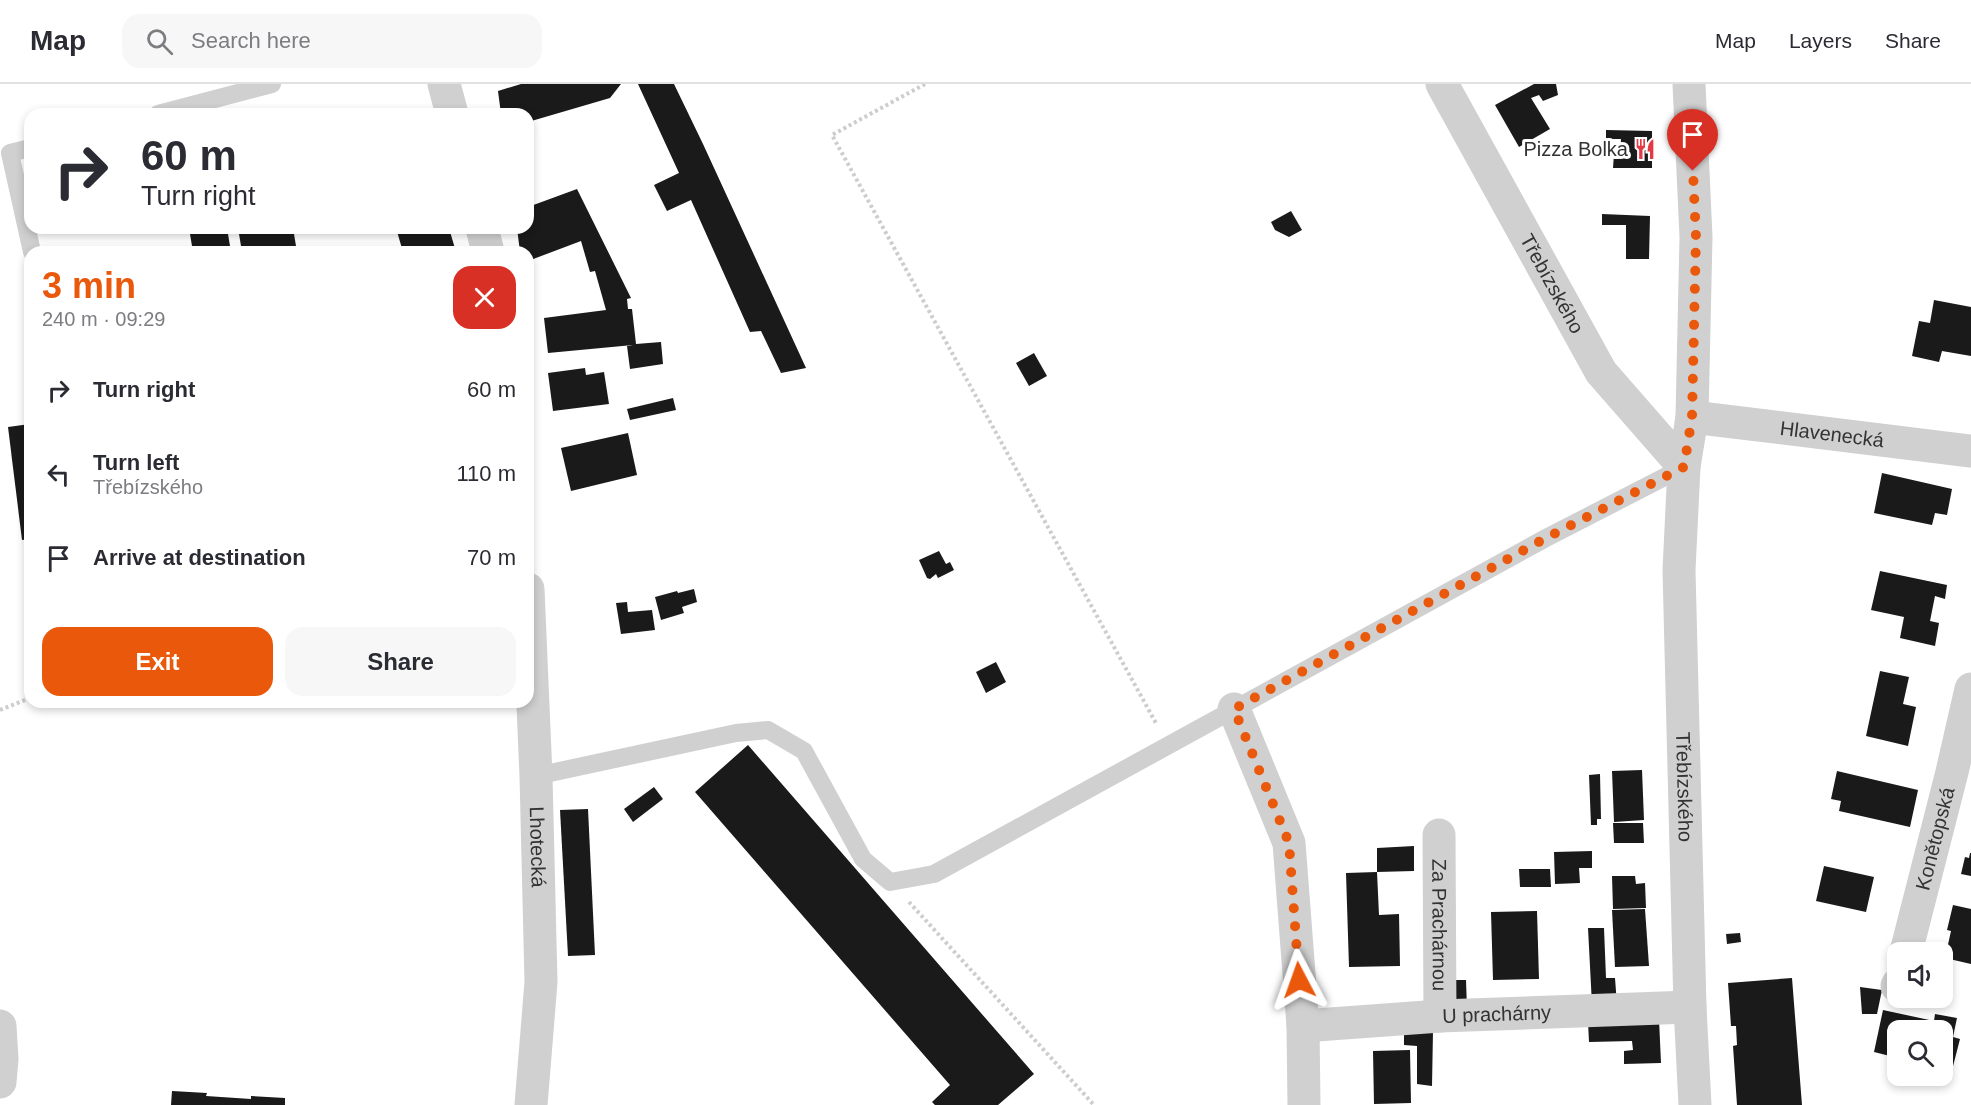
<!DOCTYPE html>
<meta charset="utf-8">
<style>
body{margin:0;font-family:Helvetica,sans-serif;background:#f7f7f7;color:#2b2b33;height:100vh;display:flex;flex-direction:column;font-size:22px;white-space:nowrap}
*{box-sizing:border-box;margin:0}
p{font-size:20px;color:#7c7c81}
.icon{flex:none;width:33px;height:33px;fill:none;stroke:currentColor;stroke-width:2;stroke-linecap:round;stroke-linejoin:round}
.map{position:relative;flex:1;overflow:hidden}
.drawer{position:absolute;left:24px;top:162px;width:510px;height:462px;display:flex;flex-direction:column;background:#fff;border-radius:18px;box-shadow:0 3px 9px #0003}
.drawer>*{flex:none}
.guide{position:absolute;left:24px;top:24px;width:510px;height:126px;border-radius:18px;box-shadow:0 3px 9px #0003;background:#fff;color:#2b2b33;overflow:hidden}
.fabs{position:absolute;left:1887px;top:858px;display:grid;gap:12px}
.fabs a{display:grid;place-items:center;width:66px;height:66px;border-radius:12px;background:#fff;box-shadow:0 3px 9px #0003;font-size:30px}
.pin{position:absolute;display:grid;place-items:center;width:51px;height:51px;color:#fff;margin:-62px -26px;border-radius:50% 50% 50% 0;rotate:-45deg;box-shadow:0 0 6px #0007}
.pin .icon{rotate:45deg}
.me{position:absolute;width:66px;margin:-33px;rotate:356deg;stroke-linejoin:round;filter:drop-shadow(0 0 4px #0008)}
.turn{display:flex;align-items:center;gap:21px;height:126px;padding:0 18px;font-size:27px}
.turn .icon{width:78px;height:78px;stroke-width:2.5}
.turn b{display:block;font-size:42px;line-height:51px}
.round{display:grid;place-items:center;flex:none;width:63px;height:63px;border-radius:18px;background:#f7f7f7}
.headline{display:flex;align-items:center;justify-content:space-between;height:102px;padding:0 18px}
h1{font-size:36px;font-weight:700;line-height:45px;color:#ea580c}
.cta{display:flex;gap:12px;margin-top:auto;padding:12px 18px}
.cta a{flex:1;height:69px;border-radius:18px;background:#ea580c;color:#fff;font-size:24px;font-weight:700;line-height:69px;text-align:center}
.cta a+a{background:#f7f7f7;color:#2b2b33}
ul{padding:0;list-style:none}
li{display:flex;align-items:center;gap:18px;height:84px;padding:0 18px}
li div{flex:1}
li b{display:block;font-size:22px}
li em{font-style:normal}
header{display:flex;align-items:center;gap:36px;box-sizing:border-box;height:84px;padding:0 30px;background:#fff;border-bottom:2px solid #e1e1e2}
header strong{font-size:28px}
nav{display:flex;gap:33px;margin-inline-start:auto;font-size:21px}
.search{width:420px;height:54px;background:#f7f7f7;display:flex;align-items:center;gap:15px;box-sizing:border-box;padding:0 21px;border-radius:18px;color:#7c7c81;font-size:22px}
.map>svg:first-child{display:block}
</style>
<header>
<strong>Map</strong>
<div class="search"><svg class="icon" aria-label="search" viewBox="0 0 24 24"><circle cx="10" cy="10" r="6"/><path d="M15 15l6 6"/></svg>Search here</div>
<nav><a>Map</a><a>Layers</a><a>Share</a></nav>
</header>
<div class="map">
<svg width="1971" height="1021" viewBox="0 0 1971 1021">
<rect width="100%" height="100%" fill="#fff"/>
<g fill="#1a1a1a">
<path d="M521,0H621L610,14L528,38V30H501L498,7Z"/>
<path d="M638,0H674L703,60L806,284L781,289L761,247L750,248L691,116L667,127L654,101L679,89Z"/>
<path d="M1534,0H1556L1558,11L1543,17L1539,11L1531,14L1550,45L1519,63L1495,21Z"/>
<path d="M1606,46L1652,47V84H1613L1614,70H1620L1621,55H1606Z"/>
<path d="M577,105L631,214L627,215L628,225H632L636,260L661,258L663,280L630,285L627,262L633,261L548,269L544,234L606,226L595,187L590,188L581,157L528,177V168H520L517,144H528V123Z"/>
<path d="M1291,127L1302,146L1289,153L1275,146L1271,138Z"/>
<path d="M1602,130L1650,132L1649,175H1626V141H1602Z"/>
<path d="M189,144H227L231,168H193Z"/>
<path d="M238,144H293L297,168H242Z"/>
<path d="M396,144H449L456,168H403Z"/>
<path d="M1934,216L1971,223V272L1942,267L1939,278L1912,272L1919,237L1930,239Z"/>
<path d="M1034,269L1047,292L1029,302L1016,279Z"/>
<path d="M585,284L586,291L604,288L609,320L553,327L548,289Z"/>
<path d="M673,314L676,326L630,336L627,325Z"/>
<path d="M30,340V455L22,456L8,343Z"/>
<path d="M628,349L637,391L571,407L561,364Z"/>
<path d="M1882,389L1952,405L1947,431L1935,429L1932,441L1874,429Z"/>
<path d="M939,467L946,480L950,478L954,486L938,494L936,490L930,495L927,494L919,476Z"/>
<path d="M1880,487L1947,501L1945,515L1935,512L1930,537L1939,539L1935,562L1900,554L1904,533L1871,526Z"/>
<path d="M694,505L697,518L682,523L684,529L661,536L655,513L677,507L678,509Z"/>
<path d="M627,518L628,528L652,526L655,546L621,550L616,519Z"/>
<path d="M996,578L1006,598L986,609L976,588Z"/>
<path d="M1880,587L1909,593L1903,620L1916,623L1908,662L1866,652Z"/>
<path d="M748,661L1034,990L998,1021H935L932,1018L950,1001L695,708Z"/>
<path d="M1642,686L1644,736L1614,738L1612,687Z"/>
<path d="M1837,687L1918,706L1910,743L1839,727L1841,717L1831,715Z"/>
<path d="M1600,690L1601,735H1597V741H1591L1589,691Z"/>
<path d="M654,703L663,715L633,738L624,725Z"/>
<path d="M588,725L595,871L568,872L560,726Z"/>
<path d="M1613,739H1643L1644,759H1614Z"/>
<path d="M1414,762V787L1377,788L1379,831L1399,830L1400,882L1349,883L1346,789L1377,788V764Z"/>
<path d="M1592,767V784H1579L1580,799L1555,800L1554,768Z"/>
<path d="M1970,769H1971V792L1961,790L1965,773L1969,774Z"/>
<path d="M1824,782L1874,793L1866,828L1816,817Z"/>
<path d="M1519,785H1550L1551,803H1520Z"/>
<path d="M1612,792H1635L1636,800L1645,799L1646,824L1613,825Z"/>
<path d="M1953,821L1971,825V880L1945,874L1951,847L1947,846Z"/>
<path d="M1645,825L1649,882L1615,883L1612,826Z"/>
<path d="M1537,827L1539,895L1493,896L1491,828Z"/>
<path d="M1588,844H1604L1606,894H1615L1617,921H1592Z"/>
<path d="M1740,849L1741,858L1727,860L1726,850Z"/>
<path d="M1792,894L1802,1021H1737L1733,962L1737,961L1736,942H1731L1728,899Z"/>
<path d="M1453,896H1466L1467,925L1453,926Z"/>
<path d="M1860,903L1882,906L1877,930H1862Z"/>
<path d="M1883,926L1934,937L1935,930L1957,934L1953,953L1960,955L1952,986L1950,985L1951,982L1942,980V946H1898V974L1874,968Z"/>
<path d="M1659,935L1661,979L1624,980V967L1633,966L1632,957L1589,958L1588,938Z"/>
<path d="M1404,946L1433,947L1432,1002L1417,1000V962L1404,961Z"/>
<path d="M1410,966L1411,1019L1374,1020L1373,967Z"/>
<path d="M172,1007L207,1009L206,1012L251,1015V1012L285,1014V1021H171Z"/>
</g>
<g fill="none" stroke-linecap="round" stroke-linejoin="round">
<g stroke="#cdcdcd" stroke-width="4" stroke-dasharray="3 3" stroke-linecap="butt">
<path d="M925,0L832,51L1157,641"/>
<path d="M0,626L30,614"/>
<path d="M909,818L1094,1021"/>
</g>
<g stroke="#d0d0d0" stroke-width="18">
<path d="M158,30L272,0"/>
<path d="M30,64L10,69L32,168"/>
<path d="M536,692L736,649L768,646L804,667L863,775L890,798L934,790L1546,454L1684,383"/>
</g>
<g stroke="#d0d0d0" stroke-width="33">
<path d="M444,0L452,30"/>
<path id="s1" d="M1442,0L1601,288L1684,383"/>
<path id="s2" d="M1689,0L1696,153L1692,333L1684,383L1679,486L1690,923L1695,1021"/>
<path d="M482,144L488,168"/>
<path id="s3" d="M1692,333L1971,367"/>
<path id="s4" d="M528,505L536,692L541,898L531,1021"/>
<path d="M1234,625L1289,759L1303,942L1304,1021"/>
<path id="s5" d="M1439,751L1440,932"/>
<path id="s6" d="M1906,868L1952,688L1971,605"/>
<path d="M1897,902L1898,900"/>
<path d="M0,942L2,975L0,998"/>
<path id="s7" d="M1303,942L1440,932L1690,923"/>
</g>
</g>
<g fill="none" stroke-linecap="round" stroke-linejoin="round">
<path stroke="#ea580c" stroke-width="10" stroke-dasharray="0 18" d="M1299,896L1289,759L1234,625L1546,454L1684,383L1692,333L1696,153L1693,87"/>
</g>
<defs>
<symbol id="restaurant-bare" viewBox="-9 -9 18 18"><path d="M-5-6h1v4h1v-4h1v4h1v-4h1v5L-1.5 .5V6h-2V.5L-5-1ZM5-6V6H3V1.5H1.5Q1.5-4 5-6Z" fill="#e63946" stroke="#fff" stroke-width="2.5" paint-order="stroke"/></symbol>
</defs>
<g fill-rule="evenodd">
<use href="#restaurant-bare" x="1630" y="50" width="30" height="30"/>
</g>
<g text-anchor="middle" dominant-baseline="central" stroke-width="6" stroke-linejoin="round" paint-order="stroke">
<g font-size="20" fill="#333" stroke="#fff" text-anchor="end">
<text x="1628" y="65">Pizza Bolka</text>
</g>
<g font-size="20" fill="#333" stroke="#fff">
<text stroke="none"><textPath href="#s1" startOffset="228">Třebízského</textPath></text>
<text stroke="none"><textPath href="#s3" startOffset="141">Hlavenecká</textPath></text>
<text stroke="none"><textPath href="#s2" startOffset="704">Třebízského</textPath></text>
<text stroke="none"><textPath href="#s6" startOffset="117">Konětopská</textPath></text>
<text stroke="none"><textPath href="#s4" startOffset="258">Lhotecká</textPath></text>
<text stroke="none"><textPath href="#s5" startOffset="90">Za Prachárnou</textPath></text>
<text stroke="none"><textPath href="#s7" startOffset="194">U prachárny</textPath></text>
</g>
</g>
</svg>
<div class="fabs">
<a><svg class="icon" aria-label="sound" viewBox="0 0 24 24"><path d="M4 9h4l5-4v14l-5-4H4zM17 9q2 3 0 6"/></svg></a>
<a><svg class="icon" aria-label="search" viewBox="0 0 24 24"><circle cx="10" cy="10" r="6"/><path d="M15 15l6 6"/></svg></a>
</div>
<div class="pin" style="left:1693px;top:87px;background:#d93025"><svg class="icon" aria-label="arrive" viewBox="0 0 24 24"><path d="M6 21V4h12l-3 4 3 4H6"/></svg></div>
<svg class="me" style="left:1299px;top:896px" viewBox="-20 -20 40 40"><path d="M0-17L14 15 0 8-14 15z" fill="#ea580c" stroke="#fff" stroke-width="4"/></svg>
<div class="guide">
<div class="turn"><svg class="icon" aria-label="right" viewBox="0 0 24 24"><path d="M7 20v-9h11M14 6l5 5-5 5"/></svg><div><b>60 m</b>Turn right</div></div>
</div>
<section class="drawer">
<div class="headline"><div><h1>3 min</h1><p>240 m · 09:29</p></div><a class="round" style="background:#d93025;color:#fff"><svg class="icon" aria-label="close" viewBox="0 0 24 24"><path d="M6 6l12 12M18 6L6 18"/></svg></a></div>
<ul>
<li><svg class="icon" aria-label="right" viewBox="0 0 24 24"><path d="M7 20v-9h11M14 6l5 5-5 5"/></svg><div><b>Turn right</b></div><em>60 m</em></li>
<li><svg class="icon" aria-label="left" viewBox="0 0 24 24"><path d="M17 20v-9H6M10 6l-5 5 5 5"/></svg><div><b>Turn left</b><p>Třebízského</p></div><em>110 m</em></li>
<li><svg class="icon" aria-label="arrive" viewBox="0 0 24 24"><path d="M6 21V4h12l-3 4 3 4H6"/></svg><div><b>Arrive at destination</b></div><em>70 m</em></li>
</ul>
<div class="cta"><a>Exit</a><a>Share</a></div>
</section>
</div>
